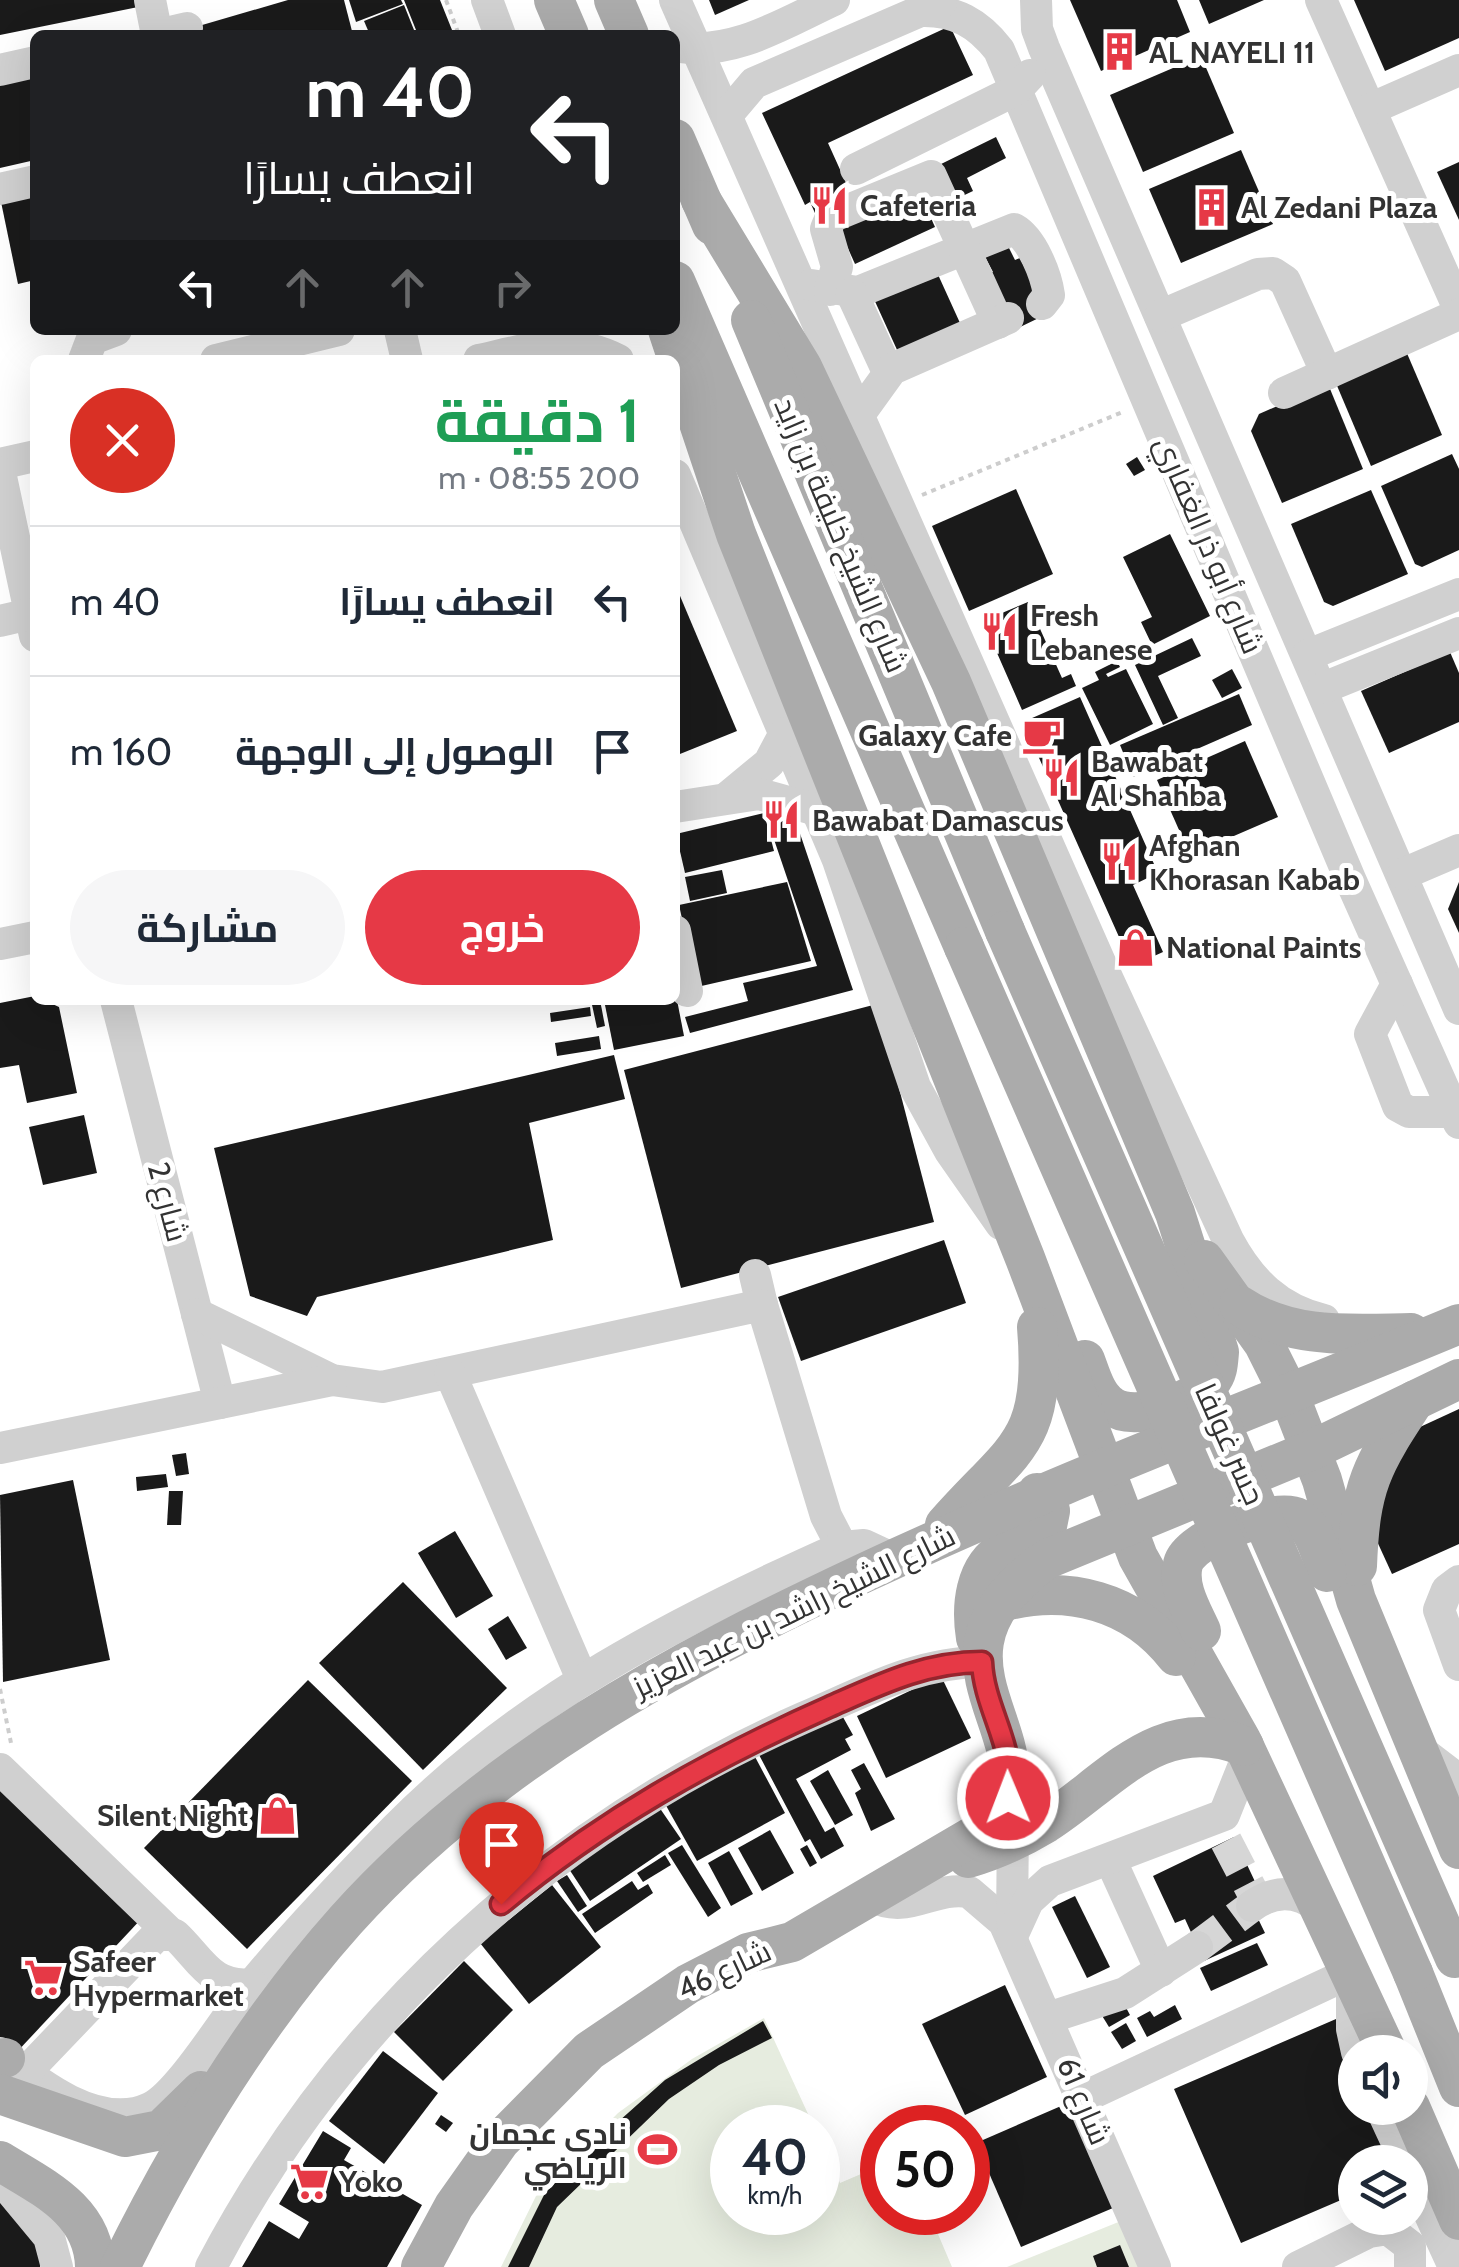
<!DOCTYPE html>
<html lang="ar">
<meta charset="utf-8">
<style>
body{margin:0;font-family:Cabin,Cairo,sans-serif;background:#f6f6f7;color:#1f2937;direction:rtl;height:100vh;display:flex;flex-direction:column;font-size:38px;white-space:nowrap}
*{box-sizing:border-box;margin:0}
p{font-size:32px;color:#747a83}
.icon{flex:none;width:55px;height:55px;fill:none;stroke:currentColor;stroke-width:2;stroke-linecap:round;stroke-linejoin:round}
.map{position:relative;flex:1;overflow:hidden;direction:ltr}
.side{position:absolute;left:30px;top:355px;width:650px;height:650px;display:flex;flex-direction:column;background:#fff;border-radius:15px;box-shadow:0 10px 40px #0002;direction:rtl}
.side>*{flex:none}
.top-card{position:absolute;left:30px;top:30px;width:650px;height:305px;border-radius:15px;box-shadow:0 10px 40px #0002;direction:rtl;background:#202124;color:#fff;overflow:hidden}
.buttons{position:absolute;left:1338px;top:2035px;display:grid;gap:20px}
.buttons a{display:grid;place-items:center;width:90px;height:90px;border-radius:50%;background:#fff;box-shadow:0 10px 40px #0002;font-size:50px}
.speed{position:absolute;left:710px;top:2105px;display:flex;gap:20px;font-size:50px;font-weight:700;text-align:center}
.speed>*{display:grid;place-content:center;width:130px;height:130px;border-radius:50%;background:#fff;box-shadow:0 10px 40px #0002;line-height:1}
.speed small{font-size:25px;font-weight:400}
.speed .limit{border:15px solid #d22;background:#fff;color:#111}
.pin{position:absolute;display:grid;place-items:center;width:85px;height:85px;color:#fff;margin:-102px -42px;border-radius:50% 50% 50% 0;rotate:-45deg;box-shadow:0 0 10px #0007}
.pin .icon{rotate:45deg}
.me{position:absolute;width:110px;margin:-55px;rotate:359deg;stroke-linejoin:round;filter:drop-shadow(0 0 8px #0008)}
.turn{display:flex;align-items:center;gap:35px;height:210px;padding:0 40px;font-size:45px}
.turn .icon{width:130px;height:130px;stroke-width:2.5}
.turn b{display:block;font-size:70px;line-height:85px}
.lanes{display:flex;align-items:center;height:95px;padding:0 40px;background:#0003;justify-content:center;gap:50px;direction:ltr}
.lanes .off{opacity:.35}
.round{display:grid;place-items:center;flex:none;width:105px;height:105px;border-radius:52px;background:#f6f6f7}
.overview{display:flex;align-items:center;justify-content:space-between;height:170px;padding:0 40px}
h1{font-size:60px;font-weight:700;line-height:75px;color:#1e9e55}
.cta{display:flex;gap:20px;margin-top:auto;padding:20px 40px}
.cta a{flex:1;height:115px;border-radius:60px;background:#e63946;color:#fff;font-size:40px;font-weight:700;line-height:115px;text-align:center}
.cta a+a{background:#f6f6f7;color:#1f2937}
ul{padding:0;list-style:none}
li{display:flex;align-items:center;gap:30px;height:150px;padding:0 40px;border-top:2px solid #e0e1e3}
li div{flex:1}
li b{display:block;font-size:38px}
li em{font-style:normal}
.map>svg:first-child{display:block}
</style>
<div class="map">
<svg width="1459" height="2267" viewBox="0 0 1459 2267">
<rect width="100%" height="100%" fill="#fff"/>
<g fill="#e6ecdf">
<path d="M764,2018L814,2127L732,2128V2212H818V2135L840,2183L882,2165V2212L929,2213L952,2267H501L536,2196L618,2113L692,2059Z"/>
<path d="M1121,2221L1141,2267H1007Z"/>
</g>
<g fill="#1a1a1a">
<path d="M0,0H147L148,5L0,35Z"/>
<path d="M288,0H344L353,35H168Z"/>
<path d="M349,0H401L403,4L356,22Z"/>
<path d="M404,0H440L454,35H418Z"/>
<path d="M709,0H749L715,15Z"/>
<path d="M1070,0H1177L1190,32L1101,71Z"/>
<path d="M1199,0H1264L1209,24Z"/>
<path d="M1354,0H1459V38L1385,71Z"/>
<path d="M404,5L416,35H370L364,21Z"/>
<path d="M950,26L973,75L828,143L847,185L840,188L849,208L819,222L810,202L805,205L762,113Z"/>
<path d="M1201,56L1234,133L1143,172L1110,95Z"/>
<path d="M35,71V160L0,168V81Z"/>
<path d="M996,137L1006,158L967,178L973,191L954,200L937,166Z"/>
<path d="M1241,150L1273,224L1181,263L1149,189Z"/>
<path d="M1459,162V220L1437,172Z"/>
<path d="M917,187L935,227L855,264L837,224Z"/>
<path d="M35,189V280L18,284L0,197Z"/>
<path d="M1004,238L1015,260L1020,258L1047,314L1014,330L987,275L993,272L981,249Z"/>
<path d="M935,268L960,323L898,352L873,297Z"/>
<path d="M1406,351L1442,435L1371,466L1335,381Z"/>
<path d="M1328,384L1363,469L1282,503L1251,431L1259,414Z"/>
<path d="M1452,454L1459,469V550L1422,567L1415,564L1381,486Z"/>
<path d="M1137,457L1145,470L1134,476L1126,464Z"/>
<path d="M1016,489L1053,574L969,611L932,526Z"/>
<path d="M1371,490L1408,574L1333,606L1324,602L1291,524Z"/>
<path d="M1170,534L1210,616L1152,645L1141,622L1152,617L1123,557Z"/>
<path d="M675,584L737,731L675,756Z"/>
<path d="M1028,602L1062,678L1071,674L1076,686L1022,710L983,621Z"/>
<path d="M1192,638L1201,656L1158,676L1178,718L1163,725L1135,665Z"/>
<path d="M1450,652L1459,673V722L1389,753L1361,691Z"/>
<path d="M1117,661L1120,667L1106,674L1108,677L1126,669L1153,724L1110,745L1082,688L1099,680L1095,672Z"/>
<path d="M1232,669L1242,688L1222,698L1212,680Z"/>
<path d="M1239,694L1252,725L1133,777L1120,745Z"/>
<path d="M1080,697L1158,873L1133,885L1163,952L1132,966L1023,722Z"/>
<path d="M1245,741L1278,817L1190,855L1157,780Z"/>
<path d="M789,801L853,990L690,1033L685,1017L748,1001L743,983L817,966L764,810Z"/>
<path d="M764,813L774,851L685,873L676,834Z"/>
<path d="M722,870L727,893L690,901L685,877Z"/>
<path d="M787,882L811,961L697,987L679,905Z"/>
<path d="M1459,882V933L1448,909Z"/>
<path d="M35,996L59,1007L77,1093L27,1103L19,1065L0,1068V1003Z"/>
<path d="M591,1000H600L605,1026L597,1028Z"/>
<path d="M604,1000H677L684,1036L614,1050Z"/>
<path d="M877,1004L934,1222L681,1288L624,1070Z"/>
<path d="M590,1007L591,1016L551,1022L550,1013Z"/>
<path d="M599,1036L601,1049L557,1056L555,1043Z"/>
<path d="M614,1055L625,1099L529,1123L553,1240L317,1297L307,1316L250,1296L214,1148Z"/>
<path d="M84,1115L97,1173L43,1185L29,1127Z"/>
<path d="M944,1240L966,1303L801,1361L778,1297Z"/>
<path d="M1459,1409V1544L1392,1574L1370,1526L1407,1433Z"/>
<path d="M186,1453L189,1474L176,1476L172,1455Z"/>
<path d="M166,1474L168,1487L137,1491L136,1477Z"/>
<path d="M73,1480L110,1660L3,1682L0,1495Z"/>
<path d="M169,1491H183L181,1525H167Z"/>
<path d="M455,1531L493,1596L456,1618L418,1553Z"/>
<path d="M403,1582L507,1688L423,1770L319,1663Z"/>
<path d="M508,1616L527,1648L506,1660L488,1629Z"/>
<path d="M941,1676L971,1738L886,1778L857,1716Z"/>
<path d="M308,1680L412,1781L247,1949L144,1848Z"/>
<path d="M839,1710L853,1735L845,1739L851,1750L796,1779L825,1832L834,1827L844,1846L821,1859L810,1839L805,1842L758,1753Z"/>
<path d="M753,1753L785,1813L697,1861L664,1802Z"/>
<path d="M864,1763L895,1819L871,1831L855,1793L861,1789L851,1770Z"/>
<path d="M828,1770L853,1815L835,1825L810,1781Z"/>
<path d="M0,1782L143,1917L15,2054L0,2040Z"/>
<path d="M659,1807L681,1839L590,1901L569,1869Z"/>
<path d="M770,1830L794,1873L762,1891L738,1848Z"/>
<path d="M1234,1837L1258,1888L1246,1894L1265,1933L1204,1961L1185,1919L1175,1923L1153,1876Z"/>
<path d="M682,1845L721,1908L708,1917L668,1853Z"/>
<path d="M807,1845L817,1863L810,1867L800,1849Z"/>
<path d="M729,1851L753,1894L731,1906L708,1863Z"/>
<path d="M665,1855L671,1865L643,1882L637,1873Z"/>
<path d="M567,1875L587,1906L578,1912L557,1881Z"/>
<path d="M632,1881L638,1890L648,1884L653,1893L595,1933L582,1914Z"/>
<path d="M552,1885L601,1947L529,2004L480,1943Z"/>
<path d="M1075,1896L1110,1967L1087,1978L1052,1907Z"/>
<path d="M1257,1943L1268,1965L1211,1991L1200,1968Z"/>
<path d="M464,1961L513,2010L443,2081L394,2032Z"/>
<path d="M1005,1985L1047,2077L965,2115L922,2024Z"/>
<path d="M1123,2002L1130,2015L1109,2027L1101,2014Z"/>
<path d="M1175,2005L1182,2019L1147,2037L1137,2018L1150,2011L1154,2017Z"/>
<path d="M1336,2019L1355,2062V2108H1375L1399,2162H1355V2194L1241,2243L1174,2089Z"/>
<path d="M763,2021L772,2038L719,2065L669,2099L557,2207L529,2267H508L545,2193L600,2138L665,2080Z"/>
<path d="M1126,2023L1136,2041L1122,2049L1111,2032Z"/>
<path d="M383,2051L438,2093L384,2164L329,2121Z"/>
<path d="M1068,2103L1113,2208L1021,2247L976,2143Z"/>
<path d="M441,2115L453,2123L446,2132L435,2124Z"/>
<path d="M323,2131L351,2148L344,2160L422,2205L387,2267H242L269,2221L299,2239L309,2222L279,2204Z"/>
<path d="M0,2200L45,2241L40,2267H0Z"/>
<path d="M1120,2245L1129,2267H1097L1093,2256Z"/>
</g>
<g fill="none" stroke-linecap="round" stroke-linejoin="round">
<g stroke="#d6d6d6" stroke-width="32" stroke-dasharray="32 16" stroke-linecap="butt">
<path d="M1226,1841L1252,1891"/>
<path d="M1197,1947L1252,1906"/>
</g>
<g stroke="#cdcdcd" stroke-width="4" stroke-dasharray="5 5" stroke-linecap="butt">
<path d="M446,0L459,35"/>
<path d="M922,495L1125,411"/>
<path d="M0,1689L11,1743"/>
</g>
<g stroke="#d0d0d0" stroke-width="32">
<path d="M150,0L157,35L187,28"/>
<path d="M487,0L500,35"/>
<path d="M675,0L1103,969L1228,1240C1250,1281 1278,1309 1324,1320"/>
<path d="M1036,0L1037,29L1044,48L1459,1009"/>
<path d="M1321,0L1459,309"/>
<path d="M921,11C955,10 978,23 999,50L1350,879L1459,1123"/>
<path d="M679,47C735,55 784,23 834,0"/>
<path d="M0,70L35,62"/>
<path d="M1370,109L1459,70"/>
<path d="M727,115L754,83L941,2"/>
<path d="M856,169L1016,90L1030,75"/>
<path d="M0,189L35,181"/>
<path d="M811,285L858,292L1014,229C1032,239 1046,274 1049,295L1042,304"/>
<path d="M830,290L837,267L826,229L831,217L931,176L998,323"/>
<path d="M852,294L888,372"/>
<path d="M1160,316L1258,274L1273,273L1285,281L1327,374"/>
<path d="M400,330L407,360"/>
<path d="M84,360L92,339L116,330"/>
<path d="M216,360L339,330"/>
<path d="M479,360C529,349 570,335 618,360"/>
<path d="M1284,393L1459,314"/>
<path d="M861,412L892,369L1008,318"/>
<path d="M0,464L35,456"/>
<path d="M0,472L35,636"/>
<path d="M675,475L838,860L915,1087L950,1151L1001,1224"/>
<path d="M0,621L30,614"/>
<path d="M1308,655L1459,594"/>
<path d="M1323,688L1459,633"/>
<path d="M729,796L769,763L785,733"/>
<path d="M675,807L759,794L817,810"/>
<path d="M1403,874L1459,850"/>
<path d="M675,931L687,991"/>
<path d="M0,944L35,937"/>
<path d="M1397,984L1370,1034L1398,1106L1409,1112H1454"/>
<path d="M116,1000L220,1403"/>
<path d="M755,1275L762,1305"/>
<path d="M197,1314L332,1380L382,1387L762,1305L826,1516L842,1547"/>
<path d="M450,1373L582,1679"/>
<path d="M0,1448L332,1380"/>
<path d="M1459,1581L1447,1590L1439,1610L1459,1665"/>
<path d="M1413,1745L1459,1780"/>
<path d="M0,1769L170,1933"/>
<path d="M1111,1861L1161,1971"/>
<path d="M871,1896C908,1916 932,1886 969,1892L1004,1922L1155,2267"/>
<path d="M1252,1906C1274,1890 1297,1890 1318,1907"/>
<path d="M1012,1926L1013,1820"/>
<path d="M1012,1936L1028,1901L1050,1881L1224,1815L1248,1755"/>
<path d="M1048,2018L1125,1993L1197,1947"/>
<path d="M0,2053C37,2083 99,2132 150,2108C179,2095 227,2015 251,1986C295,1932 346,1879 395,1829C522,1700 678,1620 842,1547L864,1545L894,1559"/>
<path d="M25,2073L157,1935H175C200,1958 211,1989 252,1984"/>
<path d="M1082,2098L1352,1972V2029L1357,2052"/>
<path d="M1381,2108L1406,2162"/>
<path d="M1410,2171L1454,2267"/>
<path d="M0,2178L49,2237L57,2267"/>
<path d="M211,2267C341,2020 548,1830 803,1718C862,1693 917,1662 982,1662"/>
<path d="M1298,2267L1369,2232L1388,2229L1410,2246V2267"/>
</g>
<g stroke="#ababab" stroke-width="40">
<path d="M554,0L569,35"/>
<path d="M614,0L629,35"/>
<path d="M675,139L712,225"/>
<path d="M701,200L802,367L951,682L1175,1213L1219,1352C1218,1363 1218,1373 1211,1381C1193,1402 1135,1423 1111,1406C1096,1396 1091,1376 1085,1360"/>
<path d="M675,281L964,947"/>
<path d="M751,320L1005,931"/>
<path d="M668,330L736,534L1025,1258L1138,1557L1241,1740L1387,2052"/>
<path d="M1204,1260L1264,1344L1288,1392L1322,1480L1356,1600L1459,1849"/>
<path d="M1239,1305C1291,1340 1351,1334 1411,1333"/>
<path d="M945,1525C1014,1446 1047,1445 1037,1327"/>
<path d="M1357,1566C1360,1486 1371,1466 1415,1400"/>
<path d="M1001,1602C1068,1584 1133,1601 1176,1656"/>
<path d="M1201,1631C1192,1611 1177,1587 1183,1564C1189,1538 1276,1506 1298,1518C1315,1527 1321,1555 1327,1572"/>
<path d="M976,1638C971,1607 974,1567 1004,1550C1019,1541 1036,1539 1047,1526L1050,1511L1037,1493"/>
<path d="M968,1858C996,1850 1021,1838 1046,1823C1110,1782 1160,1712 1244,1746"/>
<path d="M1413,1973L1459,2087"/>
<path d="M0,2059L5,2058"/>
<path d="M0,2094L125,2137L161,2130L201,2091"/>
<path d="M1410,2107L1459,2220"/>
<path d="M0,2161C42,2187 94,2210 95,2267"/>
<path d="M120,2267C181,2143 254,2023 346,1920C489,1761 674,1662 864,1573C1059,1482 1260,1407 1459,1324"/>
<path d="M421,2267L454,2206L500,2141L589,2051L688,1984L748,1953L792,1942L992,1825C1059,1737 901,1662 1047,1559L1312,1450L1459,1379"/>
</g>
<g stroke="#ababab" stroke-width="40">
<path d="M1005,931L1455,1958"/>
<path d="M964,947L1413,1973"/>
</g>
</g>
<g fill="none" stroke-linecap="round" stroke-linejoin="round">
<defs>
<path id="route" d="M501,1904C602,1820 709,1760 829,1707C879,1685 925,1662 982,1662C984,1710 1018,1749 1008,1798"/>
</defs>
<use href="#route" stroke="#96252e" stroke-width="25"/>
<use href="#route" stroke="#e63946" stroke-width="18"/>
</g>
<defs>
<symbol id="building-bare" viewBox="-9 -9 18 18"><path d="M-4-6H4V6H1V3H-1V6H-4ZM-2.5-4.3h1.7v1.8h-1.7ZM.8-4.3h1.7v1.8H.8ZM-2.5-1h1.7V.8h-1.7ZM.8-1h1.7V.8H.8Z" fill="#e63946" stroke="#fff" stroke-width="2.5" paint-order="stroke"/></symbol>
<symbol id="restaurant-bare" viewBox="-9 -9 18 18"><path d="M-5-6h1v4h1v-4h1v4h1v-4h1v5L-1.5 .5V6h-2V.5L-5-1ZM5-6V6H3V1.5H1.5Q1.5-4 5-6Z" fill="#e63946" stroke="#fff" stroke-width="2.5" paint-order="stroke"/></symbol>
<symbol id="cafe-bare" viewBox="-9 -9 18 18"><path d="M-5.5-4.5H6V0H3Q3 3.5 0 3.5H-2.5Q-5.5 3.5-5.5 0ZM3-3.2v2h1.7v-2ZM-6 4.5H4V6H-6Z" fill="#e63946" stroke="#fff" stroke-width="2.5" paint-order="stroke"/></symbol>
<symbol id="shop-bare" viewBox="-9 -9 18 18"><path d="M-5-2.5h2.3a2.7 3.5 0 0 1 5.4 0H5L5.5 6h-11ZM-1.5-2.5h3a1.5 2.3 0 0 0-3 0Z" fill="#e63946" stroke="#fff" stroke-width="2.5" paint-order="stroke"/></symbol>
<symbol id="supermarket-bare" viewBox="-9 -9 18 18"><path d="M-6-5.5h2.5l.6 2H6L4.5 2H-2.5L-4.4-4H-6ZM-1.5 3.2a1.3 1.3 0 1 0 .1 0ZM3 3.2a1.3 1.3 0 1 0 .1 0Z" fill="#e63946" stroke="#fff" stroke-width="2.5" paint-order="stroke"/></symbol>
<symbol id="stadium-bare" viewBox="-9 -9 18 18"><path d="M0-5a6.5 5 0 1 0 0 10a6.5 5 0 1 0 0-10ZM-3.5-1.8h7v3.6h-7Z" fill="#e63946" stroke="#fff" stroke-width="2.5" paint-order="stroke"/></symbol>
</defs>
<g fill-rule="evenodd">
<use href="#building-bare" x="1092" y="24" width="55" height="55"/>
<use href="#restaurant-bare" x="802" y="178" width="55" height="55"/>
<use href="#building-bare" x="1184" y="180" width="55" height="55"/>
<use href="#restaurant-bare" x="972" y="604" width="55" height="55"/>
<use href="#cafe-bare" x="1014" y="708" width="55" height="55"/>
<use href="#restaurant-bare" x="1034" y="750" width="55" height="55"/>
<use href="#restaurant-bare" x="754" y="792" width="55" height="55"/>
<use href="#restaurant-bare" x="1092" y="834" width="55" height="55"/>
<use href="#shop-bare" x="1108" y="920" width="55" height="55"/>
<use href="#shop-bare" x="250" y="1788" width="55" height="55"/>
<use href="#supermarket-bare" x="16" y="1950" width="55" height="55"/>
<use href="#stadium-bare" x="630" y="2122" width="55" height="55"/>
<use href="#supermarket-bare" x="282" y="2154" width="55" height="55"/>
</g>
<g text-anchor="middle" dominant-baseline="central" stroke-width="10" stroke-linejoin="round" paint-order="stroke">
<g font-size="30" font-weight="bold" fill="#333" stroke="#fff" text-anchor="start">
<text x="1149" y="52">AL NAYELI 11</text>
<text x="860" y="205">Cafeteria</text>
<text x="1241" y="207">Al Zedani Plaza</text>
<text x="1030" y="615">Fresh<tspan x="1030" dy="34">Lebanese</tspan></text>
<text x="1012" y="735" text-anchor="end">Galaxy Cafe</text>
<text x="1091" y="761">Bawabat<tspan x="1091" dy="34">Al Shahba</tspan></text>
<text x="812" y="820">Bawabat Damascus</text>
<text x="1149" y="845">Afghan<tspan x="1149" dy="34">Khorasan Kabab</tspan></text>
<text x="1166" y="947">National Paints</text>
<text x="248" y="1815" text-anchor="end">Silent Night</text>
<text x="73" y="1961">Safeer<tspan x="73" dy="34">Hypermarket</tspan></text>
<text x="627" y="2133" text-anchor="end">نادي عجمان<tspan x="627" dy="34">الرياضي</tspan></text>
<text x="339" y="2181">Yoko</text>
</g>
<g font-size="30" fill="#333" stroke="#fff">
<text transform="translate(841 535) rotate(67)">شارع الشيخ خليفة بن زايد</text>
<text transform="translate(1209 545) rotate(67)">شارع أبو ذر الغفاري</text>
<text transform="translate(168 1202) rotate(75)">شارع 2</text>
<text transform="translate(1230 1444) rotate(66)">جسر غولفا</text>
<text transform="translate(794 1611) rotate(-26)">شارع الشيخ راشد بن عبد العزيز</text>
<text transform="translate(724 1970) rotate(-25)">شارع 46</text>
<text transform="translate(1084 2101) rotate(67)">شارع 61</text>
</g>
</g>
</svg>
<div class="buttons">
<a><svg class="icon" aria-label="sound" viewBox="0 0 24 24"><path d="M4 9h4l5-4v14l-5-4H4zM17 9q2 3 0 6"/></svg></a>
<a><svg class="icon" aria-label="layers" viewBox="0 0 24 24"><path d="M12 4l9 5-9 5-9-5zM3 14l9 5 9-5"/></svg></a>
</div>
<div class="speed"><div>40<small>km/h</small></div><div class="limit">50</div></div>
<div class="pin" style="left:501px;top:1904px;background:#d93025"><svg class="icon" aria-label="arrive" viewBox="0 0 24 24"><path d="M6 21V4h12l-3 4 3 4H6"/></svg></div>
<svg class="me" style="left:1008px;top:1798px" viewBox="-20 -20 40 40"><circle r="17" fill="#e63946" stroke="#fff" stroke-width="3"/><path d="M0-11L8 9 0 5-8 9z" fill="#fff"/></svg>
<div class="top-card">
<div class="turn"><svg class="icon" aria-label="left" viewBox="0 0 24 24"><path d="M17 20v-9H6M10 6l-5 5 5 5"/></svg><div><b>40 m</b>انعطف يسارًا</div></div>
<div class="lanes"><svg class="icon" aria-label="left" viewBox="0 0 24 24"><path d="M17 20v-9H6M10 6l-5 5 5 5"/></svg><svg class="icon off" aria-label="ahead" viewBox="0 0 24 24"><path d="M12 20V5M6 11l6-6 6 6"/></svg><svg class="icon off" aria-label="ahead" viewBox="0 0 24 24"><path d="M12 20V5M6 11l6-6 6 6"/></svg><svg class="icon off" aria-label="right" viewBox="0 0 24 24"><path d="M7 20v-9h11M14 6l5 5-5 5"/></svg></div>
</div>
<section class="side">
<div class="overview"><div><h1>1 دقيقة</h1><p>200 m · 08:55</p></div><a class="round" style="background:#d93025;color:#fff"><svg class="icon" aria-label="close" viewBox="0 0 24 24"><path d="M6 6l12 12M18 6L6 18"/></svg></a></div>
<ul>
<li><svg class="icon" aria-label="left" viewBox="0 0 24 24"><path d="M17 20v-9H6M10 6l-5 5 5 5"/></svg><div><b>انعطف يسارًا</b></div><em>40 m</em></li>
<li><svg class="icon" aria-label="arrive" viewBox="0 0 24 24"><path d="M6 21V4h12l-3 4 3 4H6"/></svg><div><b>الوصول إلى الوجهة</b></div><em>160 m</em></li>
</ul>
<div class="cta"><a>خروج</a><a>مشاركة</a></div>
</section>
</div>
